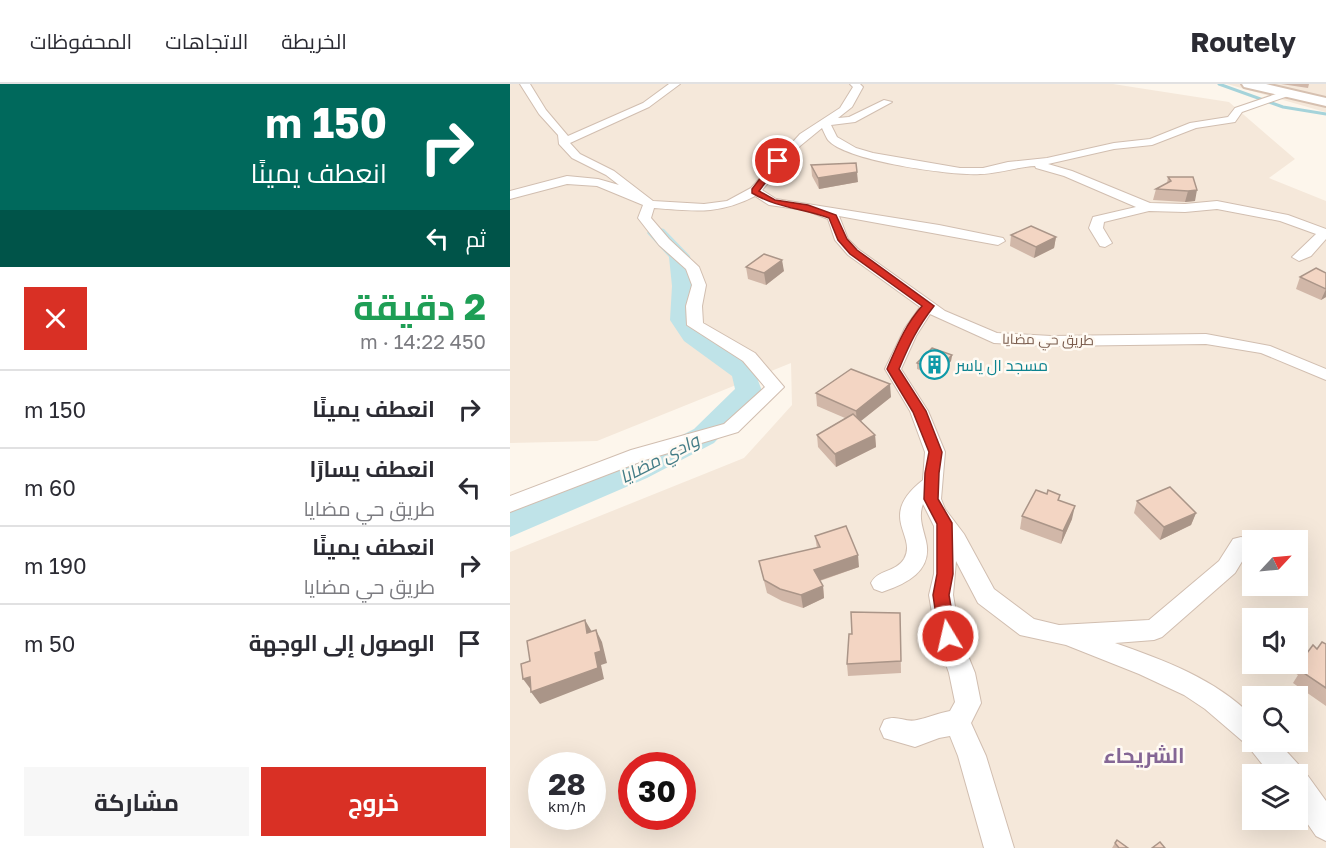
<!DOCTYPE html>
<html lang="ar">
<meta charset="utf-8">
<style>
body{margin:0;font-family:"Golos Text",Cairo,sans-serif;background:#f7f7f7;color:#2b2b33;direction:rtl;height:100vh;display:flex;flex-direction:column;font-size:22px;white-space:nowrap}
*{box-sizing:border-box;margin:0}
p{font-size:20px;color:#7c7c81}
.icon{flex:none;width:33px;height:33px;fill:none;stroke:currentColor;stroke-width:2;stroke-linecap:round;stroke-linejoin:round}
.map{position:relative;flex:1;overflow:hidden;direction:ltr}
.panel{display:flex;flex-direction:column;background:#fff;width:510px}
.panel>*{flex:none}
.guide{background:#00695c;color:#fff;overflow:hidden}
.needle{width:39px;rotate:64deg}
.tools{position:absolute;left:732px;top:446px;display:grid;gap:12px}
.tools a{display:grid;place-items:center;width:66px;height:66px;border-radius:0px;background:#fff;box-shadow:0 6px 24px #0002;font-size:30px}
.speed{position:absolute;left:18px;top:668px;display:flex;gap:12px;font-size:30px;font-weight:700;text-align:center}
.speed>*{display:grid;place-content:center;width:78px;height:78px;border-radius:50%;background:#fff;box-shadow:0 6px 24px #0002;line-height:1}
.speed small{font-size:15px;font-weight:400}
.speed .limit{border:9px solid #d22;background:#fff;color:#111}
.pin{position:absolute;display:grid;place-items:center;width:51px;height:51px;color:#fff;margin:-26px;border:3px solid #fff;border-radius:50%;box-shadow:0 2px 6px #0007}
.me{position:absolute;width:66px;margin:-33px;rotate:351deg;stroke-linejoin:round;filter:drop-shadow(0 0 4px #0008)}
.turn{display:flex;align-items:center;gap:21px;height:126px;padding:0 24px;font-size:27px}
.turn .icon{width:78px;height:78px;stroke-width:2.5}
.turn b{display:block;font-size:42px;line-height:51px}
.then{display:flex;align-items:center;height:57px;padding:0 24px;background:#0003;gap:12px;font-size:22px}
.round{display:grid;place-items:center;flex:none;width:63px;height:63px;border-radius:0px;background:#f7f7f7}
.summary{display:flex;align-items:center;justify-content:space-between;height:102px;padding:0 24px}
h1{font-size:36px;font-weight:700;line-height:45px;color:#1e9e55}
.button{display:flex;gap:12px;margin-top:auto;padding:12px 24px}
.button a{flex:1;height:69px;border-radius:0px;background:#d93025;color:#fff;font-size:24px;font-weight:700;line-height:69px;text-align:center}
.button a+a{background:#f7f7f7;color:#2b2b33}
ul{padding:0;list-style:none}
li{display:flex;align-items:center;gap:18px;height:78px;padding:0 24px;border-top:2px solid #e1e1e2}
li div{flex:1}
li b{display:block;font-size:22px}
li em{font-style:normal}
header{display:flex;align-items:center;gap:36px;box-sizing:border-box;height:84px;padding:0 30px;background:#fff;border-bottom:2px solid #e1e1e2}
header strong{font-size:28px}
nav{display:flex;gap:33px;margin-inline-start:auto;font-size:21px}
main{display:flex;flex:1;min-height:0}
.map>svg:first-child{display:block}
</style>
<header>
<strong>Routely</strong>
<nav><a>الخريطة</a><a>الاتجاهات</a><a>المحفوظات</a></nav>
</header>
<main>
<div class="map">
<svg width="816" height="764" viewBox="0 0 816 764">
<rect width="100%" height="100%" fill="#fdf6ec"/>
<g fill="#f5e8da" fill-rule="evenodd">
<path d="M0,0H603L719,18L785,75L759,94L816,117V764H0V468L234,374L282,321L281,279L87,357L0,359ZM742,456H788V501H742ZM742,534H788V579H742ZM742,612H788V657H742ZM32,681H82V732H32ZM122,681H172V732H122ZM742,690H788V735H742Z"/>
<path d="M717,0H816V28H815Z"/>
</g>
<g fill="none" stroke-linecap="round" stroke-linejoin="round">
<path stroke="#a5d3da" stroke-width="3" d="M709,0L773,23L816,30"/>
<path fill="#bfe3e8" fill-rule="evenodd" d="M147,143L154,145L180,172L184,202V236L192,247L243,283L252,307L204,359L137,394L0,453V428L115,380L184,345L225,305L222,292L174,257L160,236L162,202L159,173L137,149L140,145Z"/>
<defs>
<path id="street" d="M10,0H20L36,26L58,52L133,19L159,0H170L139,23L60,59L70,70L104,87L143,117L194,120L217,117L241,104L290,50L330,24L343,3L340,0H350L353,3L342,23L328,34L339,33L374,16L382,18L345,38L321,41L327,53L346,64L363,69L450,84H473L498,78L537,74L604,59L640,55L680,39L718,33L725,24L772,8H778V12L732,28L725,38L686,44L642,61L604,65L538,80L562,87L640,119L675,120L707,117L778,131L816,145V155L801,172L789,177L782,173L806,150L770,137L707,125L675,128L639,127L594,138L593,144L602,159L595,163L590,162L579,144L583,133L626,123L554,92L526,84L525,82C507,83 486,90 470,90C442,92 336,77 318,56C316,53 314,48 312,44L290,62L252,106L266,115L429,141L493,154L495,157L488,161L329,132L338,155L348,165L435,227L487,249L541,252L696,250L760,262L816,285V296L751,269L696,260L541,262L484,259L420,230L406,252L391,285L418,327L435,368L431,415L435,425L454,450L484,505L524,535L549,541L639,536L709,477L723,455L731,453L739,455L742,461L725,489L652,553L644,556L605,559C654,576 705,595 742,632V657H767L788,680L792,689L798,692L816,717V757L806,752L788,726V690H760L737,661L695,625L674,611L629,590L556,561L510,551L468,519L446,477L443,511L450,552L465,589L471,619L461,639L476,672L504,764H474L448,672L440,652L429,654L405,663L374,654L370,645L374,636C388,630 394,639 407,636C418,634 428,629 440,627L445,618L439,589L426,552L419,511L424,490V442L413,420C408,433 413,444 416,457C423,487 396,500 372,508L364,505L361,499C367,486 386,488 394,475C408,451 366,433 413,396L415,368L400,327L375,285L395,244L410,223L338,171L325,156L318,135L295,126L259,121L245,112C208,131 185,127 144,124L141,134L159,155L189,183L196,201L192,222L193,239L245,269L274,303L228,348L135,376L0,428V412L121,366L214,340L255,303L233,277L177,241L176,222L182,201L176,185L149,161L128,134L133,121L87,102L57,100L0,115V107L57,92L88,95L109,101L96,91L62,74L49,60L48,51L29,30Z"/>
<path id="secondary" d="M732,0H756L816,14V22L734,3Z"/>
</defs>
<use href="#street" stroke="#d1beb0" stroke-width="2"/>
<use href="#secondary" stroke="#d6c0b0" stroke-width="4"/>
<use href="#street" fill="#fff" fill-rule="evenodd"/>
<use href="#secondary" fill="#fff" fill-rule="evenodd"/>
</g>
<g fill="#d1b7a8">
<path d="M771,0H799L798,4Z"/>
<path d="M301,81L348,98L309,105L302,92Z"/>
<path d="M658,93H683L685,117L675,118L643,116L646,105L657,99Z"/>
<path d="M501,151L546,153L544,164L524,174L500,162Z"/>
<path d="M236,183L274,187L256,201L238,195Z"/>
<path d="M816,189V213L811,216L786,205L790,193Z"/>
<path d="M442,271L441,277L427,293L407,285V279Z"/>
<path d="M306,309L381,313L351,337L365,351L366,363L326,383L308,363L307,351L335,334L307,322Z"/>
<path d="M537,410L550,411L549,416L562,435L551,460L510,445L512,432Z"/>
<path d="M627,417L686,429L681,441L650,456L624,429Z"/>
<path d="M305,452L349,483L310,497L313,502L314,514L293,524L272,517L257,509L249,477L307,464Z"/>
<path d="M390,529L391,589L338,592L337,580L342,550Z"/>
<path d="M816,560V622L783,599L788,591L783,588L791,577L807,565Z"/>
<path d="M605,759L618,764H602Z"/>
</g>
<g fill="#aa9588">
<path d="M347,88L348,98L309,105L308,94Z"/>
<path d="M687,106L685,117L675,118L678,107Z"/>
<path d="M546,153L544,164L524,174L526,163Z"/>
<path d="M272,176L274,187L256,201L254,189Z"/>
<path d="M816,205V213L811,216Z"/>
<path d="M442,271L441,277L427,293V286Z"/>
<path d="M380,300L381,313L347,340L346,327Z"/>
<path d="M365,351L366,363L326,383L325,370Z"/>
<path d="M565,422L562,435L551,460L553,447Z"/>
<path d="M686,429L681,441L650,456L654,443Z"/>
<path d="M348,471L349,483L305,498L304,486Z"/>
<path d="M313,502L314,514L293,524L291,511Z"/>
<path d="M75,536L82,548L77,549Z"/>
<path d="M86,546L92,558L97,579L91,581L94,595L30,620L21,608Z"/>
<path d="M20,593L22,607L13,595Z"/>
</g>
<g fill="#f3d5c3" stroke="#aa9588" stroke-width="1.5">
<path d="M346,79L347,88L308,94L301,81Z"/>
<path d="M658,93H683L687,106L678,107L646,105L661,97Z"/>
<path d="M521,142L546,153L526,163L501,151Z"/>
<path d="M254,170L272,176L254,189L236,183Z"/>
<path d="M806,184L816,189V205L790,193Z"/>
<path d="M422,264L442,271L427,286L407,279Z"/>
<path d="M341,285L380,300L346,327L306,309Z"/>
<path d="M343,330L365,351L325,370L307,351Z"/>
<path d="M660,403L686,429L654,443L627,417Z"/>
<path d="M526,406L537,410L538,406L550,411L548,416L565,422L553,447L512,432Z"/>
<path d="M336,442L348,471L304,486L313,502L291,511L270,505L254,496L249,477L310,463L305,452Z"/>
<path d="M341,528L390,529L391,577L337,580L339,550H342Z"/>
<path d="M75,536L77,549L86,546L91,567L85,569L88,584L21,608L20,593L13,595L11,580L20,577L17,557Z"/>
<path d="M812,558L816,560V604L791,587L796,580L791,577L803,561L807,565Z"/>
<path d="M607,756L618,764H609L605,759Z"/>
<path d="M650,758L655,764H642Z"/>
</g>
<path fill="#d93025" stroke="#8d1f18" stroke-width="1.5" d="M265,75L272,77L249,107L265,116L298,121L326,131L337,155L347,166L424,222C407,244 400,259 389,285L416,327L432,368L429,389L428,415L442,439L443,490L439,511L446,552L444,557L438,559L432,557L429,552L423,511L427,490V440L414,415L415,389L419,368L403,328L377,285C387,262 395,241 412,222L340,170L328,156L319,134C291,124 267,124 242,109V105Z"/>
<defs>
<symbol id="building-ring" viewBox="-11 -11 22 22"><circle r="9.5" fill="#fffaf3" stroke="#0f9aa8" stroke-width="1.5"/><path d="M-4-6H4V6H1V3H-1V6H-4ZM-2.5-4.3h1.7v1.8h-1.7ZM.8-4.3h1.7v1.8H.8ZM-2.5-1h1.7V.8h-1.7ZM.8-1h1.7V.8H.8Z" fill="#0f9aa8"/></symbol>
</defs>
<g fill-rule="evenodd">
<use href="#building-ring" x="408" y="264" width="33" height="33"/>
</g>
<g text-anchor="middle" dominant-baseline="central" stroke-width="5" stroke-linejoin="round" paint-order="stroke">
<g font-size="14" fill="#7a5c4d" stroke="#fffaf3">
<text transform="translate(538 255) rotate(1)">طريق حي مضايا</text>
</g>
<g font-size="16" fill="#0d838f" stroke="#fffaf3" text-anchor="start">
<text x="446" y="281">مسجد ال ياسر</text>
</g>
<g font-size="18" font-style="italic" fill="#437c86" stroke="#fffaf3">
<text transform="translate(149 374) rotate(-27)">وادي مضايا</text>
</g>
<g font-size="21" font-weight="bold" fill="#846695" stroke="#fffaf3">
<text x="634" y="671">الشريحاء</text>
</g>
</g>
</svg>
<div class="tools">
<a><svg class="needle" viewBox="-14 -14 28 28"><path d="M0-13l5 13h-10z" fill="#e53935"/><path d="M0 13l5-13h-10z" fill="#7c7c81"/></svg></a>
<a><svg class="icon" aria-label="sound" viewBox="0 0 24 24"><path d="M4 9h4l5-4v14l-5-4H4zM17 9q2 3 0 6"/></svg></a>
<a><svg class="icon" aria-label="search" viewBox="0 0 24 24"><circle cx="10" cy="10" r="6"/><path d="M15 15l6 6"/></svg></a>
<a><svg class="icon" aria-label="layers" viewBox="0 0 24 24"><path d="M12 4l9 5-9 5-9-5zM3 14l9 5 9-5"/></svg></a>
</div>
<div class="speed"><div>28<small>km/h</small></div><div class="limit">30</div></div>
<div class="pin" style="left:268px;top:77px;background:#d93025"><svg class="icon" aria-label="arrive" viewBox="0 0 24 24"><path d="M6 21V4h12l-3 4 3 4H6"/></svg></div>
<svg class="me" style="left:438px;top:552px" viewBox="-20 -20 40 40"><circle r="17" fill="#d93025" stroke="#fff" stroke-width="3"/><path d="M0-11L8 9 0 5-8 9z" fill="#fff"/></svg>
</div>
<section class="panel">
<div class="guide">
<div class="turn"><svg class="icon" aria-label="right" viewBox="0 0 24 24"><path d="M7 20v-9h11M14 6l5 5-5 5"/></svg><div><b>150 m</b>انعطف يمينًا</div></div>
<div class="then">ثم<svg class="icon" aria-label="left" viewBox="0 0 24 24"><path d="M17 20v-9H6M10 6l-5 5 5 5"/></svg></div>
</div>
<div class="summary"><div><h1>2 دقيقة</h1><p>450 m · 14:22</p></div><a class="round" style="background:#d93025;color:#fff"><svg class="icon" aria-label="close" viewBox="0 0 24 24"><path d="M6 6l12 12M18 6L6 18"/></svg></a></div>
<ul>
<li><svg class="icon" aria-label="right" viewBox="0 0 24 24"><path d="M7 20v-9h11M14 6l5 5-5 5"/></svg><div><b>انعطف يمينًا</b></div><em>150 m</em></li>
<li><svg class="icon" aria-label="left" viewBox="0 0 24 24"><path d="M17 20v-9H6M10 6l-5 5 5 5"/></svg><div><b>انعطف يسارًا</b><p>طريق حي مضايا</p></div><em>60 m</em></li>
<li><svg class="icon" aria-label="right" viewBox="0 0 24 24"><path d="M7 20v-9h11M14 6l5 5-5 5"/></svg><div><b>انعطف يمينًا</b><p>طريق حي مضايا</p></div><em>190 m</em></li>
<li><svg class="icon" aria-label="arrive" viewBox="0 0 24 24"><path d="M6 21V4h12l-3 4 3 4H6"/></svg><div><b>الوصول إلى الوجهة</b></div><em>50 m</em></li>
</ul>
<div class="button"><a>خروج</a><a>مشاركة</a></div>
</section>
</main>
